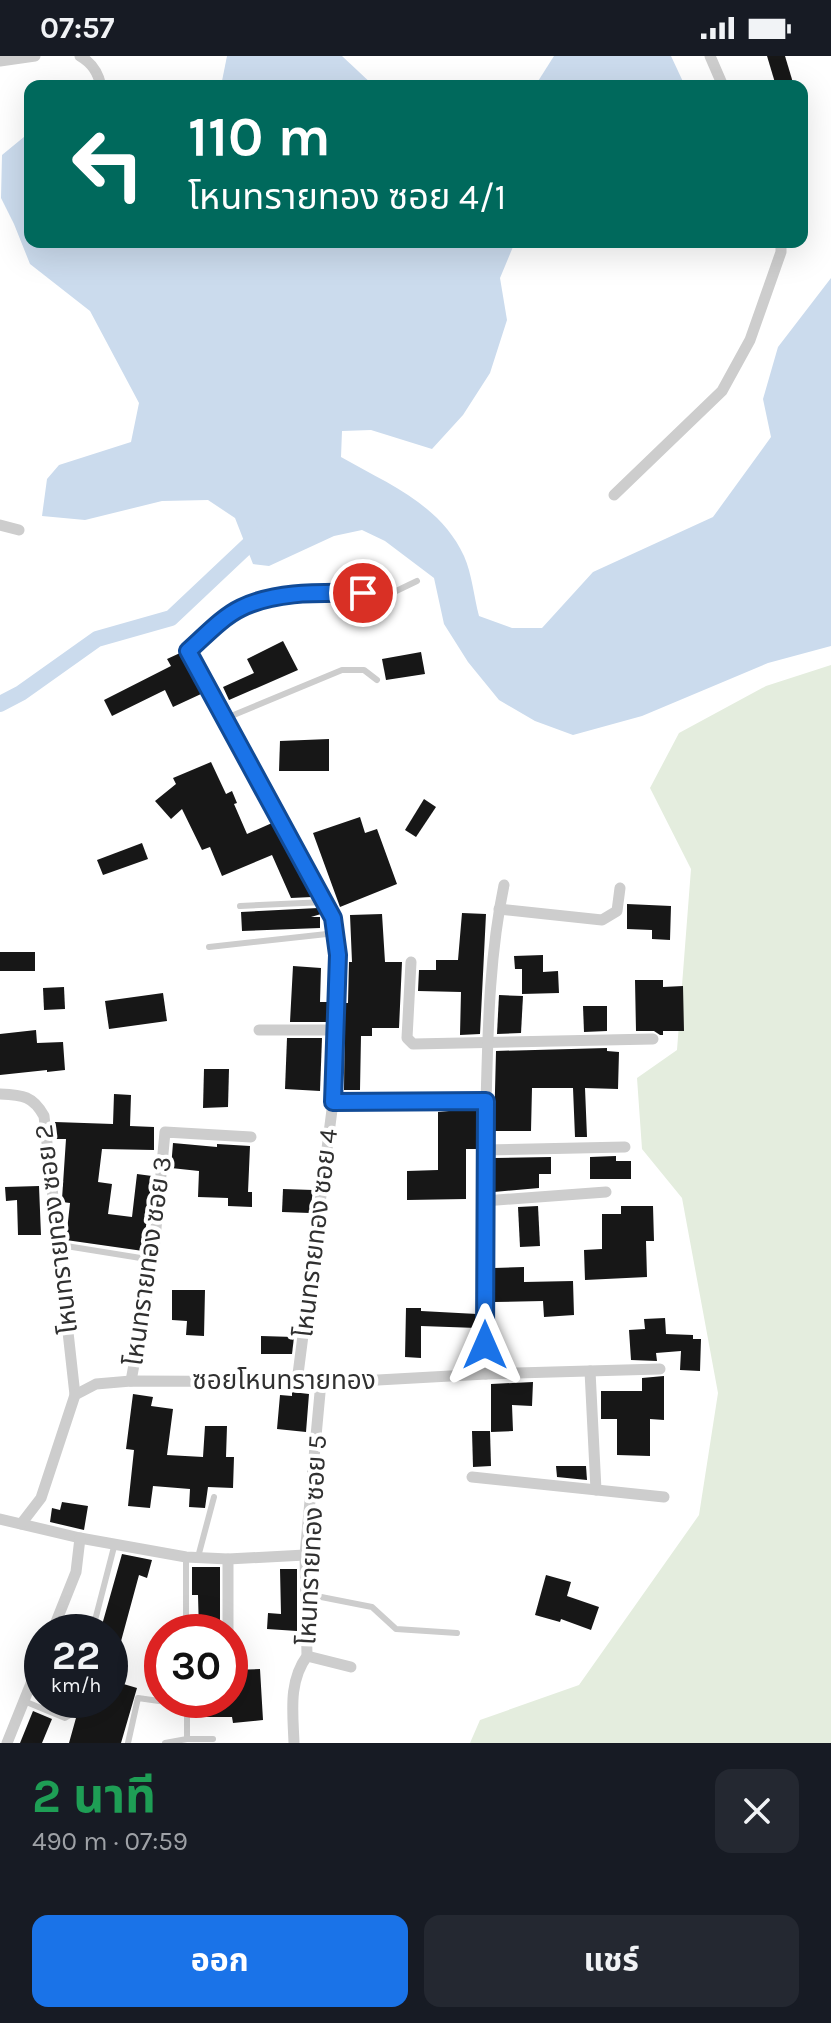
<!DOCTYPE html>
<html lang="th">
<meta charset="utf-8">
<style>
body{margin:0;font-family:Karla,"Noto Sans Thai",sans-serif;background:#242831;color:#f1f3f6;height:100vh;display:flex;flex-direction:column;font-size:30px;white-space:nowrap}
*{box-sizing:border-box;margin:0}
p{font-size:26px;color:#9ea1a6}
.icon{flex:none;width:44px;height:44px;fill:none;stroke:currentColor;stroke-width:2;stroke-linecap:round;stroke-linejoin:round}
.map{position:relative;height:1687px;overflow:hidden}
.details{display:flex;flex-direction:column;background:#171b24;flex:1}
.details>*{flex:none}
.banner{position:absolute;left:24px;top:24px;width:784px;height:168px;border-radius:16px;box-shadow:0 8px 32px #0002;background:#00695c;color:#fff;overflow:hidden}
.speed{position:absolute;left:24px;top:1558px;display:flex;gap:16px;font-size:40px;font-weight:700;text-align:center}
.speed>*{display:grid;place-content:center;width:104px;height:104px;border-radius:50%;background:#171b24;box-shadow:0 8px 32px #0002;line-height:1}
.speed small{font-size:20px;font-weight:400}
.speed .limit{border:12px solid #d22;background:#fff;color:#111}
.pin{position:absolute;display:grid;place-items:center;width:68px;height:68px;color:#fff;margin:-34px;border:4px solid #fff;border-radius:50%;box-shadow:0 2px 8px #0007}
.me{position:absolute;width:88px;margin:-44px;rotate:0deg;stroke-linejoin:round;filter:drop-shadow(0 0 6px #0008)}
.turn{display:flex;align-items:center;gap:28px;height:168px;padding:0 32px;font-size:36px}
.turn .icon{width:104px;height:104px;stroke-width:2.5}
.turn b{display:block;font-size:56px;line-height:68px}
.round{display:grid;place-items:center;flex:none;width:84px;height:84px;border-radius:16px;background:#242831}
.head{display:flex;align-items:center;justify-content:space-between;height:136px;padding:0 32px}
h1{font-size:48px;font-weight:700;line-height:60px;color:#1e9e55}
.primary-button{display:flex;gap:16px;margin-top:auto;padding:16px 32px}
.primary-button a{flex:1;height:92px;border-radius:16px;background:#1a73e8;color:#fff;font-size:32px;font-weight:700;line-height:92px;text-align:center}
.primary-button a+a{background:#242831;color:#f1f3f6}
.status{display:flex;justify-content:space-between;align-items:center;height:56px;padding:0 40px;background:#171b24;direction:ltr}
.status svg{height:22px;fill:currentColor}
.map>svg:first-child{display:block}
</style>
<div class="status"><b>07:57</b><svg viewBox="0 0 49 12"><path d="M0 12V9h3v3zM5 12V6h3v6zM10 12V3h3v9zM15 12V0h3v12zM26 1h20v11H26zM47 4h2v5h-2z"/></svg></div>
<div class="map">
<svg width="831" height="1687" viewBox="0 0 831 1687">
<rect width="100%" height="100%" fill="#fff"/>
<path fill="#e4edde" d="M831,609V1687H470L480,1664L579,1629L699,1459L718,1337L682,1142L642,1093L637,1022L677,994L691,813L650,732L679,677L766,630Z"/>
<g fill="#cbdbed">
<path d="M227,0H342L374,30H221Z"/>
<path d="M554,0H671L685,30H535Z"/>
<path d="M30,76V186H515L500,222L507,264L490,317L463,359L432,393L371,374L342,375L341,401C388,428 440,448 464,500C472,518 474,541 479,560L512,572H542L593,516L713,461L771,381L763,343L778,291L831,222V590L768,607L642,660L573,679L535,665L499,644L468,606L444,568L434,522L385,485L362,474L334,480L269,510L253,508L235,462L208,444L162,445L85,464L42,460L47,423L59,409L131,386L139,347L90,255L30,208L14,168L1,142L2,99Z"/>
</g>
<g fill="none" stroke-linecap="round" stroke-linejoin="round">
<path stroke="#cbdbed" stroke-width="16" d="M0,648L21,637L97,583L171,562L259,479"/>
</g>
<g fill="#171717">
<path d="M767,0H785L794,30H776Z"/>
<path d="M283,585L298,614L229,644L223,631L254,617L247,603Z"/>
<path d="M421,596L425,618L386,624L382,603Z"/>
<path d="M180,597L201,638L173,651L165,634L112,660L104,644L171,610L167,603Z"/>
<path d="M329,683V715H279L280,685Z"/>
<path d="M211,706L226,738L232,735L237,747L234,748L247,778L272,767L312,841L291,842L272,799L222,820L210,791L202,794L182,753L171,763L155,745L176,728L173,722Z"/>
<path d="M424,743L436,751L416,781L405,774Z"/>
<path d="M360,761L365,777L377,773L397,828L340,851L313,777Z"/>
<path d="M142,787L148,803L103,819L97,804Z"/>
<path d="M627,848L671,850L670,884L652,883V874L627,873Z"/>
<path d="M318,852L321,858L311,861H320V872L242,875L241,856Z"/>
<path d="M462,857L486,858L480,978L460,979L461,936L418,935L419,914H436V904H458Z"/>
<path d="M382,858L385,906H402L399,972H372V980H361L360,1034H344L345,947H348L349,906H352L350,859Z"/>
<rect x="0" y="896" width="35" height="19"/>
<path d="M543,899V916L558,915L559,937L522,938V913H515L514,900Z"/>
<path d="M293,910L321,912L320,946H328L327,966H290Z"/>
<path d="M635,924H663V931L683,930L684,975H663V979H660L654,975H636Z"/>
<path d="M64,931L65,953L44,954L43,932Z"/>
<path d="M163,937L167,965L109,973L105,945Z"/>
<path d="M499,939L523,940L521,977L497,978Z"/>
<path d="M583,950H607V975L584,976Z"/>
<path d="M36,974L37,987L63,986L65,1014L47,1016V1014L0,1019V978Z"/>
<path d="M287,982H322L320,1035L285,1033Z"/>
<path d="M607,992V995L619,996L618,1033L585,1032L587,1081H575L573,1032H532L531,1075H494L496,995Z"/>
<path d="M204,1013H229L228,1051L203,1052Z"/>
<path d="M114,1038L131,1039L130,1070L154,1071V1094L102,1093L98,1126L112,1128L108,1158L132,1161L137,1118L152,1120L143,1195L66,1184L70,1147L62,1146V1143L66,1083H55V1066L113,1068Z"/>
<path d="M460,1054H477V1093H466V1143L407,1144V1115L438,1114V1056Z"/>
<path d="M173,1087L217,1091V1088L250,1090L248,1136H252V1151L228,1150V1142L198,1141L199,1115L171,1112Z"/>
<path d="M616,1100V1105H631V1123H590V1101Z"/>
<path d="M551,1101V1118H539V1132L494,1136V1102Z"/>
<path d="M39,1130L41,1179H18L17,1144L6,1145L5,1131Z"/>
<path d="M283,1133L313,1134L310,1157L282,1156Z"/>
<path d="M538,1150L540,1190L520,1191L518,1151Z"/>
<path d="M621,1150H653L654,1185H646L647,1221L585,1224L584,1194L602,1193V1158H621Z"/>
<path d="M524,1211V1226L573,1225L574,1259L544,1261L543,1245L494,1246V1212Z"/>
<path d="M172,1234H205L204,1280L186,1279L187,1265L172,1264Z"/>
<path d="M406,1252H421V1255L477,1258V1272L421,1270V1302L405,1301Z"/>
<path d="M665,1262L666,1278L693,1279V1283H701L700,1315L680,1314L681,1295L656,1297L657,1305L631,1304L629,1274L645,1273L644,1263Z"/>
<path d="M261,1280L294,1281L292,1298H261Z"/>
<path d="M664,1320V1364L650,1363V1400L617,1399V1363H601V1335H642V1322Z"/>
<path d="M533,1326L532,1350L512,1349L513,1375L491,1376V1328Z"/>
<path d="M292,1336L309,1338L306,1376L277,1373L280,1339L292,1340Z"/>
<path d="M133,1338L153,1341L151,1350L173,1353L167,1399L203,1401L205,1370H227L226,1401H234L233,1432L208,1431L205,1452L189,1451L190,1433L153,1430L150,1452L128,1450L134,1394L126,1393Z"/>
<path d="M472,1375H490L491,1410L473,1411Z"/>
<path d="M556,1410H586L587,1424L557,1421Z"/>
<path d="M62,1446L88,1450L84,1474L50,1466L52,1452L60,1454Z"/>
<path d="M122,1498L152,1504L147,1522L139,1519L114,1611L110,1610V1576H100Z"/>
<path d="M192,1511H220V1576H199L198,1539H192Z"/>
<path d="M280,1513H297V1575L267,1573L268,1557L281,1558Z"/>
<path d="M546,1519L571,1526L567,1540L599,1551L591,1574L561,1563L560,1566L535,1559Z"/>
<path d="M260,1613L263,1664L233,1667L232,1661H199V1644H231V1614Z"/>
<path d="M110,1624L137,1632L121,1687H69L81,1644H110Z"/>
<path d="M33,1655L52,1663L42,1687H20Z"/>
</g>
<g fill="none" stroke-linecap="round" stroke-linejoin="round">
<g stroke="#cdcdcd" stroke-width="6">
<path d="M188,595L238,553L259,545L302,537H392L417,525"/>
<path d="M224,663L342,614H364L377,624"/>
<path d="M240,850L325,846"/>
<path d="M209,891L336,877"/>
<path d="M60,1189L153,1204"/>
<path d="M186,1501V1576"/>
<path d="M198,1501L214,1441"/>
<path d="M306,1538L372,1551L396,1573L457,1577"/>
<path d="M92,1576L115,1487"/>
<path d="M24,1645L65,1662L70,1659L74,1644"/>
<path d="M187,1683H213"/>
<path d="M128,1687L138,1642L187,1649"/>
<path d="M165,1687L187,1683V1644"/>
</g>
<g stroke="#cdcdcd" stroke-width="11">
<path d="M80,0C92,7 98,16 101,30"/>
<path d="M710,0L723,30"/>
<path d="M0,5L35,0"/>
<path d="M614,439L722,335L750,284L781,196V186"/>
<path d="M0,469L19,474"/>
<path d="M188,595L333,862L338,899L333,1046L297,1326"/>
<path d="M499,853L602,864L617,855L620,832"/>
<path d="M411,906L407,982L413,988L653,983"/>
<path d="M259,974H335"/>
<path d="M0,1038C23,1039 33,1040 44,1060L75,1339"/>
<path d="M333,1046L486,1045"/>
<path d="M486,1094L625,1091"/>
<path d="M484,1145L606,1136"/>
<path d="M590,1315L596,1434"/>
<path d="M486,1318C485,1228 485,1138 486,1048C488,974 489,901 504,829"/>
<path d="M131,1325L153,1204L165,1076L251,1081"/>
<path d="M472,1421L664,1441"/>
<path d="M0,1463L80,1482L186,1501L228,1503L305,1499"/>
<path d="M21,1468L41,1442L75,1339L96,1328L131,1325L342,1326L486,1318L660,1313"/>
<path d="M228,1503V1576"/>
<path d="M52,1576L76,1516L80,1482"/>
<path d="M307,1600L351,1611"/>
<path d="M7,1687L42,1600"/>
<path d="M294,1687C293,1657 288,1626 307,1600L305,1499L321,1326"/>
</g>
</g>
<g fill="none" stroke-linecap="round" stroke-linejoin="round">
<defs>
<path id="route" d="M363,537C324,537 278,534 241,552C222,561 204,581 188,595L333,862L338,899L333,1046L486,1045L485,1289"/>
</defs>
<use href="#route" stroke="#114b97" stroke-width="20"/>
<use href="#route" stroke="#1a73e8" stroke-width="14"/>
</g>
<g text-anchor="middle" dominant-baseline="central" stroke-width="8" stroke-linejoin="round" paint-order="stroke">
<g font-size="26" fill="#303030" stroke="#fff">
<text transform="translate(56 1173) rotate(-97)">โหนทรายทอง ซอย 2</text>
<text transform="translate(316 1177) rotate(-83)">โหนทรายทอง ซอย 4</text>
<text transform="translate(148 1205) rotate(-82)">โหนทรายทอง ซอย 3</text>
<text x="284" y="1324">ซอยโหนทรายทอง</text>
<text transform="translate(312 1484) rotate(-87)">โหนทรายทอง ซอย 5</text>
</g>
</g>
</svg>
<div class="speed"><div>22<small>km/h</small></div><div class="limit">30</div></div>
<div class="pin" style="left:363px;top:537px;background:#d93025"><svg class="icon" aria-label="arrive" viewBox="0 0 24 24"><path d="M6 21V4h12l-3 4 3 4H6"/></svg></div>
<svg class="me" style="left:485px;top:1289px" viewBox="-20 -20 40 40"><path d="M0-17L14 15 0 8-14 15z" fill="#1a73e8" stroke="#fff" stroke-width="4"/></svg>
<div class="banner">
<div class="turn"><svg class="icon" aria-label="left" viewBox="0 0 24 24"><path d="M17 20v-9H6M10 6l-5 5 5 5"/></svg><div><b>110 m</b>โหนทรายทอง ซอย 4/1</div></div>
</div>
</div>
<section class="details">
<div class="head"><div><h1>2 นาที</h1><p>490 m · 07:59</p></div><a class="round"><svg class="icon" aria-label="close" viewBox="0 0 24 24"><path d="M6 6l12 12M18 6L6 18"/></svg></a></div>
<div class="primary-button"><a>ออก</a><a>แชร์</a></div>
</section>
